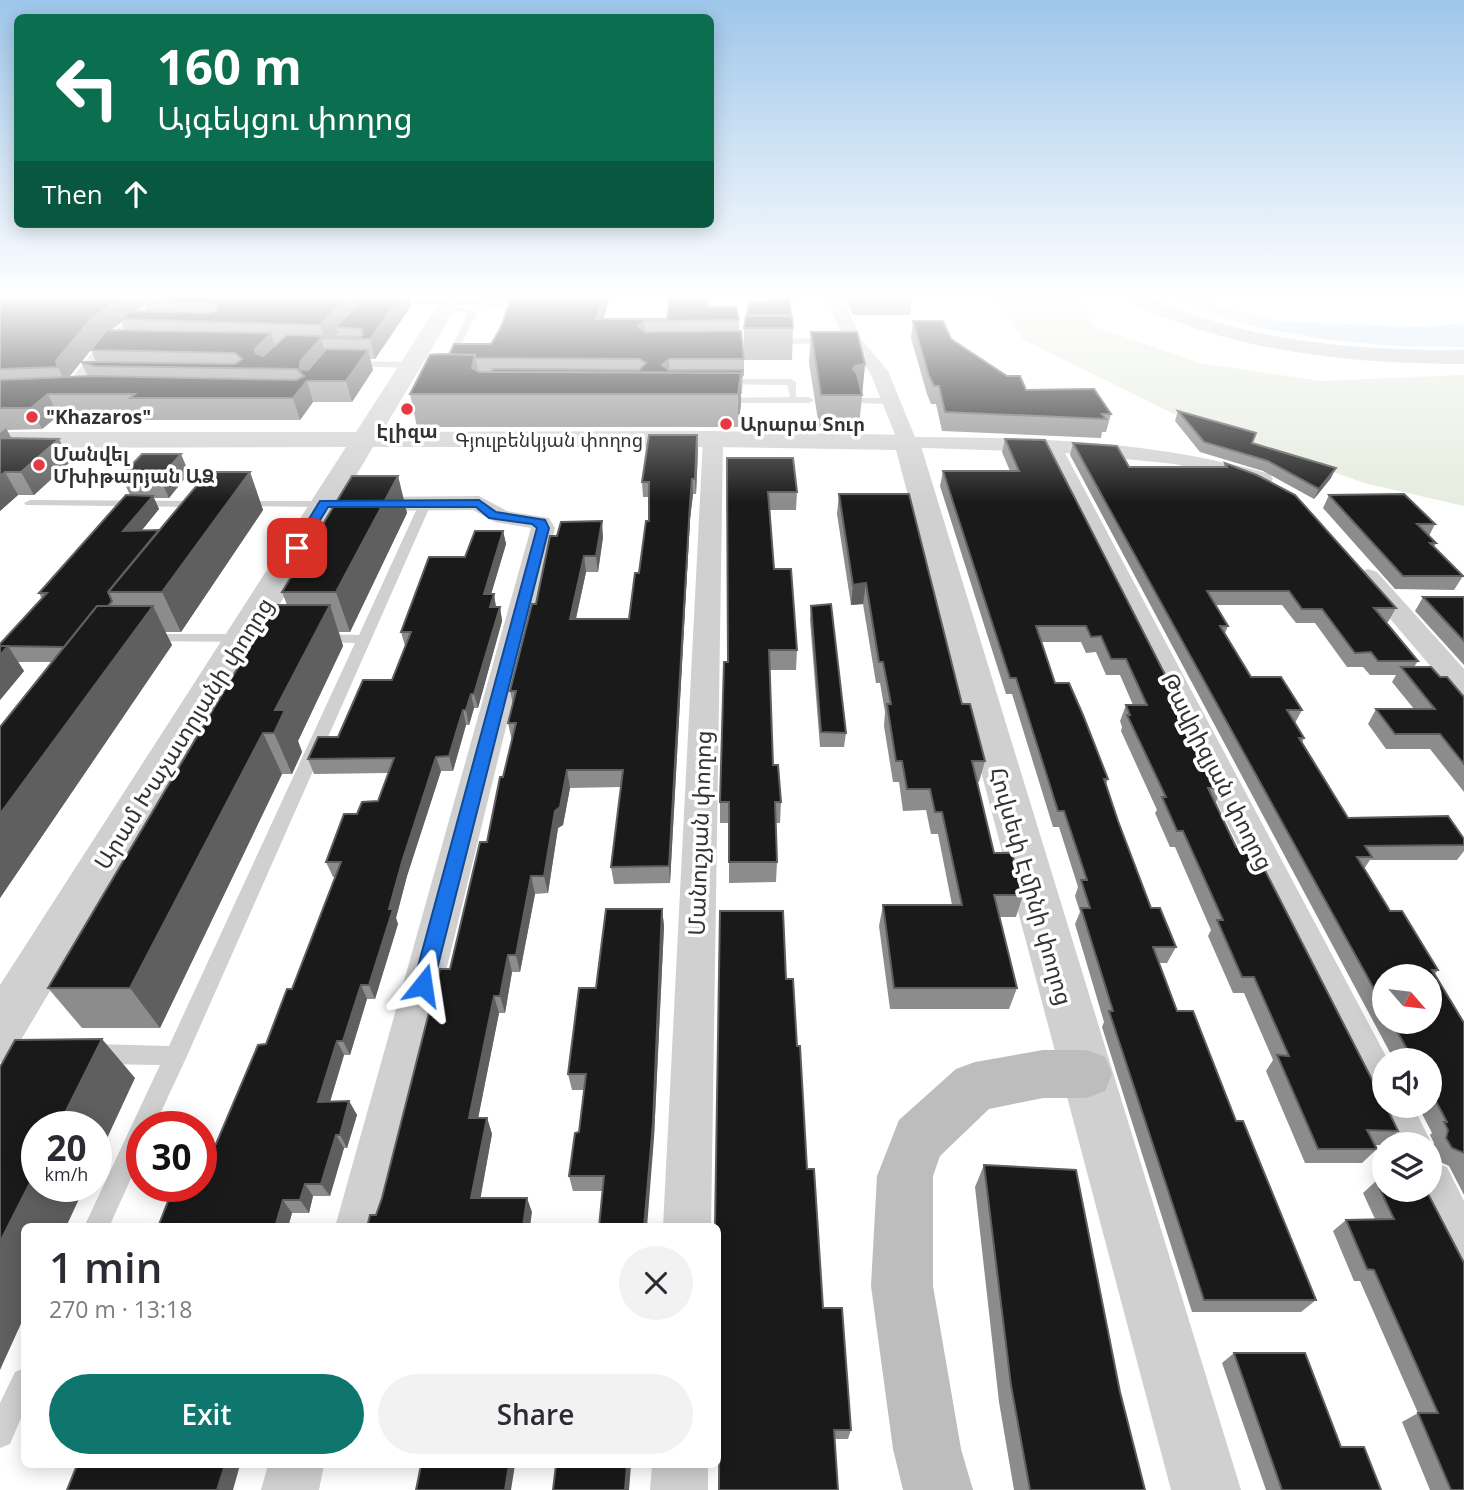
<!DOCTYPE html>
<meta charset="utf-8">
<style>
body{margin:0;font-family:"Open Sans","Noto Sans Armenian",sans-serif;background:#f2f2f3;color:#2b2b33;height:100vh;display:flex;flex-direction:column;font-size:26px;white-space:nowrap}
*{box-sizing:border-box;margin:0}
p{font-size:23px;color:#7c7c81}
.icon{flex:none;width:38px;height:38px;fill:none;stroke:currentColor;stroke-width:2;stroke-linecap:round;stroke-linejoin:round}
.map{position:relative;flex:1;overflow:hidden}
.details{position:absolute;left:21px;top:1223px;width:700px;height:245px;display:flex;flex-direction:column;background:#fff;border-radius:10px;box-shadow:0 4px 18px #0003}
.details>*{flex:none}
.hud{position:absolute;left:14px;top:14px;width:700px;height:214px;border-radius:10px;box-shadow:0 4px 18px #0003;background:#0b6e4f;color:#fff;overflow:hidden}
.needle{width:46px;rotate:118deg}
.buttons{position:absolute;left:1372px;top:964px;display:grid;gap:14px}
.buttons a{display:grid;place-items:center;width:70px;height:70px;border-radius:50%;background:#fff;box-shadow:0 4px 18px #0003;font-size:35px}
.speed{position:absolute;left:21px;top:1111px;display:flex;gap:14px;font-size:35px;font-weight:700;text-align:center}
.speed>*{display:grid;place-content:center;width:91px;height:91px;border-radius:50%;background:#fff;box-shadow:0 4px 18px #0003;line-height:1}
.speed small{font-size:18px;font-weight:400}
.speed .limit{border:10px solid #d22;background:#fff;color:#111}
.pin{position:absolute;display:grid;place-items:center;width:60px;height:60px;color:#fff;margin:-30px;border-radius:14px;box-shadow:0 4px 10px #0006}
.me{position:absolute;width:77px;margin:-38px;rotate:15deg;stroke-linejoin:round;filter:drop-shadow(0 0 5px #0008)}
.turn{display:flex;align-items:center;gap:24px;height:147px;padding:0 28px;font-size:32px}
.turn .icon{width:91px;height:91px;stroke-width:2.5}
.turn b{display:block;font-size:49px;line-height:60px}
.then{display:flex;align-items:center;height:66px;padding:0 28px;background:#0003;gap:14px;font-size:26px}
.round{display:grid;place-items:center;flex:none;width:74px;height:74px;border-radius:37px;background:#f2f2f3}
.overview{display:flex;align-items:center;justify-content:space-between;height:119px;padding:0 28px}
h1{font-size:42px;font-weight:600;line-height:52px}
.button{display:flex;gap:14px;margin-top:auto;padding:14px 28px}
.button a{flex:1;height:80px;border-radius:42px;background:#0f766e;color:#fff;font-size:28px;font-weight:600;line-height:80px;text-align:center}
.button a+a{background:#f2f2f3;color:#2b2b33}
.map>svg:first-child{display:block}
</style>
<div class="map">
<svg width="1464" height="1490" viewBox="0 0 1464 1490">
<rect width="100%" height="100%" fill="#fff"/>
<path fill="#e6ecdf" d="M990,294H1079V303L1096,327L1200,363L1320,381L1464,375V506L1364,483L1176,415L1024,340Z"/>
<path fill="#cfe2ee" d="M1175,294H1223L1213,302L1221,307L1280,321L1420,327L1464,323V347C1366,347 1258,339 1169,295Z"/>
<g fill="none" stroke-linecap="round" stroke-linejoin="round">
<g fill="#d0d0d0" fill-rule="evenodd">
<path d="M126,294H172L173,295L169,297H129Z"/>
<path d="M388,299L501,302L505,304L501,306L385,303Z"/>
<path d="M456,306L477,312L461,345L457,348L453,345L468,313L453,310L452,308Z"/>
<path d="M829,338L832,339V343L722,346L718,343L722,340Z"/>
<path d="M350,361L410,362L415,365L410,368L347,366L345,364Z"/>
<path d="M722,379H791L796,382V397H809L814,400L809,403H721L718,402V398L790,397L787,385L719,384V380Z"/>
<path d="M858,398H891L896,401L891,404L855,403L853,401Z"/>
<path d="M30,500L200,501L206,504L200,507L26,505L24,503Z"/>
<path d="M240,501H325L331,504L325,507L236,506L234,504Z"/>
<path d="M425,501L431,504L187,1056L154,1127H142V1154L109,1227H84L160,1065L94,1064L87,1061L83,1054L87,1047L94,1044L169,1046L355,643L322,642L315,638L322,634L359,635L419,504Z"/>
<path d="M147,634H244L251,638L244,642L142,641L140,638L142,635Z"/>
<path d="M0,1042L30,1043L37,1046L41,1053L37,1060L30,1063L0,1062Z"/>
<path d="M24,1368V1411L10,1444L0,1448V1403L15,1372Z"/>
</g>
<g fill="#d0d0d0" fill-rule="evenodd">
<path d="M162,294H179L114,348L84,387H70L68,383L102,340Z"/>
<path d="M825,294H841L861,339L888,371L915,437C1039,438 1149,440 1270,474L1273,479L1270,484L1262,486L1175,464L1065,453L1388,1060H1384V1106H1413L1432,1144L1430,1149V1144H1386L1043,452L900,447L870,372L844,341Z"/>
<path d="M713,433L720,435L723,439L711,1227H663L703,439L706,435Z"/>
<path d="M479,496L507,511L549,518L555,528L383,1227H335L531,528L495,522L473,510L362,511L354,509L350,504L354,499L362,497Z"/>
<path d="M1368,569L1377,572L1464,669V696L1454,694L1359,582L1355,577L1359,572Z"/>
<path d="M1430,1161L1447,1167L1464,1201V1276L1447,1268L1409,1190H1430Z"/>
<path d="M268,1465H324L319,1490H261Z"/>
<path d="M652,1465H708V1490H650Z"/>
</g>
<g fill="#d0d0d0" fill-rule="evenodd">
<path d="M445,294H464L382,432L713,431L907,435L916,438L920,443L1241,1490H1171L896,450L713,447H373L18,1045L0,1052V985L346,447L0,448V432H356Z"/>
<path d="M1125,294C1149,292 1154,299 1175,308C1198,317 1222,324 1246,330C1317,347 1391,350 1464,350V364C1366,364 1264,355 1172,320C1157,315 1135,307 1125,294Z"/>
</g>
<path fill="#bdbdbd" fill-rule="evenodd" d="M1043,1050H1086L1105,1057L1112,1074L1105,1091L1086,1098H1043L989,1109L940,1156L933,1176V1286L961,1449L973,1490H903L893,1449L871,1286L877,1176L899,1120L956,1069L975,1062Z"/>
</g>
<g fill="#8c8c8c" fill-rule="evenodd">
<path d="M0,294L150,296L152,301H160L169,294H426L424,295H408L411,306L375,359H370L373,370L352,402H313L300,420H140L138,415L58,416L42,429L7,430L11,438L59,439L70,462L34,495H18L0,511ZM145,304L148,312L135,311ZM122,322L125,330H111ZM100,338L91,350L96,362H82ZM81,362L88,377H69Z"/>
<path d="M481,294H611L603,319H667L670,294H710L709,307L739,320V331L744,357V328L749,302H767V294L823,295L789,298L791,316L793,328L792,360H744V376H743L742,394H741L738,427H417L410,394L449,355L491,344L500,329L511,301L482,299Z"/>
<path d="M845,294H912L910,315H853Z"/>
<path d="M913,321L951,339L1026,390L1111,414L1106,432H1102L1101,438L942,431L936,404H931L927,394L911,338Z"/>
<path d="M811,332L865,364L859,427H819L809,362Z"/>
<path d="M1178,411L1253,443L1331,478L1314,499L1263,471L1200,452L1175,421Z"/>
<path d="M1005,439L1223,788L1215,803L1236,847L1398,1131L1384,1145H1375L1377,1149L1362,1163H1305L1266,1071L1273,1060L1244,993H1233L1208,936L1211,930L1175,847H1170L1155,813L1157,810L1121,731L1122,727L1120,721L1126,705H1133L1120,675H1106L1096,652L1086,653L1081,642H1041L1055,683L1108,779L1106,784L1118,821L1151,908L1176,947L1167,963H1159L1177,1011L1236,1121L1316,1300L1301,1312H1192L1102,1027L1104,1022L1075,924L1080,912L1075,896L1078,887L1059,827H1053L1012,694H1006L940,486L943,471H1010L1002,452Z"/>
<path d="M1073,443L1129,467H1223L1225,463L1396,608L1388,622H1386L1418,661L1414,667L1440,677L1464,697V792L1430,749H1386L1368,724L1376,709H1414L1392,682L1396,675H1370L1363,667H1347L1315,623H1296L1282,605H1215L1228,626L1225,633L1251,677L1302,710L1295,723L1304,738L1302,743L1348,818L1464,839V851L1457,860H1370L1364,869L1390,911L1438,970L1434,975L1464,1023V1195L1449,1166L1438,1161L1432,1150L1434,1143L1430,1135L1432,1133L1418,1106H1430V1060H1394L1070,455ZM1384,976L1430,1022H1384Z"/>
<path d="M698,450L696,494H693L690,519L670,883L614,884L611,867L621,787L570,788L563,825L558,828L548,893L535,894L520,972H512L505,1013H499L478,1118H487L492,1134L480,1198L532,1212L376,1215L382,1198L487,842L512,741L508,723L513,704L510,691L536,604L603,537L598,572H586L576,619H629L649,521V497H643L642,482Z"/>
<path d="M727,458L797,492L796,510H770L774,569L797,650L796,670H770L773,765L781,802L780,823H776L777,862L776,882L729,883V823H720V802L728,662Z"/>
<path d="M250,472L263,510L181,632H165L172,645L0,898V727L52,662H18L24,671L0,700V644L42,599L39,593L130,495L121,476L189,473L169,498H154L159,509L141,531L159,530Z"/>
<path d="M398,476L407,513L350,632H339L343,646L298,741L302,752L292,774H282L160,1028H82L48,988L287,605L282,592Z"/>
<path d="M839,494L962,704L985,761L979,782H977L994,853L1023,895L1016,917H1000L1017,988L1009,1009H890L879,926L883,905H952L938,834H931L926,810L903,811L899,782H893L884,726L885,712L880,683H876L863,604L851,605L837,514Z"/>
<path d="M1329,495L1435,524L1429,536L1436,543L1434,547L1463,576L1454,590L1395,589L1323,508Z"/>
<path d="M503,531L506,544L491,594H494L496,607H500L502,621L478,708H474L469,725H466L453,771H441L407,876L396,918L398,924L375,999H367L350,1055H344L330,1102L349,1101L357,1115L347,1148H344L330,1196H313L309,1213H292L288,1227H158L171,1194H161L153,1186H201L292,989L335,877H333L326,862L357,814L378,801L388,773L314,774L308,759L338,737L392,680L405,646L401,632L465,557Z"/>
<path d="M1423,597H1464V665L1415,611Z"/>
<path d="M811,606L846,733L844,747H820L810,620Z"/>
<path d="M662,909L664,926L654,1138L603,1191H573L569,1176L579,1132L584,1090H572L568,1074L596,988Z"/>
<path d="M786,979L797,1046L807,1169L823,1308L851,1430L848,1439H835L720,1280H718V1227Z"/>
<path d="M984,1165L1120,1392L1145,1490H1014L999,1402L975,1187Z"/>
<path d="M1376,1181L1464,1263V1490H1430L1402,1422L1418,1413L1360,1281H1354L1333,1231L1346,1220L1375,1219L1363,1193Z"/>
<path d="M1234,1353L1381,1490H1266L1222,1363Z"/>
</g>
<g fill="#5f5f5f">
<path d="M126,294H148L150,300L144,301L145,304L125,319H121L122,322L100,338L66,381L68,388L58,367L56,361L91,319Z"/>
<path d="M350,294H371L336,327L338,332L332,338H324L320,325Z"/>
<path d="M402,294H408L411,306L375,359L370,339Z"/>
<path d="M604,294H611L598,336L596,319Z"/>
<path d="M787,294H823L786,299Z"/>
<path d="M645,321L646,337L638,326Z"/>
<path d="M271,333L277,353L262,369L255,349Z"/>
<path d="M321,338L327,358L307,381L313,402L300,420L293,398L304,376L300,369V362Z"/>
<path d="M368,350L373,370L352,402L346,381Z"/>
<path d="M475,355L481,387L472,368Z"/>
<path d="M669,359L670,376L662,365Z"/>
<path d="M865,364L862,395H851L853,369L855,366Z"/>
<path d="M741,373V405L738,427V394Z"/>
<path d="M48,394L58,416L42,429L31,408Z"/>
<path d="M6,428L18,451L0,448V433Z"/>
<path d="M697,435L698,450L696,494L695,479Z"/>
<path d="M59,439L70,462L34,495L21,472Z"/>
<path d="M181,454L189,473L169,498L160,478Z"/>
<path d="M1336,468L1331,478L1314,499L1319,489Z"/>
<path d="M5,472L18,495L0,511V476Z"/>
<path d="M250,472L263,510L181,632L162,592Z"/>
<path d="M398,476L407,513L350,632L336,592Z"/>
<path d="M692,479L693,494L690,519L670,883L669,866L690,504Z"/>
<path d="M153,496L159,509L130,545L123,531Z"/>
<path d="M602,521L603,537L598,572L596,556Z"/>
<path d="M503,531L506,544L487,608L484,594Z"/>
<path d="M584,556L586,572L572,636L570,619Z"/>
<path d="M866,583L863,604L851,605L853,585Z"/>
<path d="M494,594L496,608L490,607Z"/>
<path d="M330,605L343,646L298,741L302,752L292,774L274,733L275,710Z"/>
<path d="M153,606L172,645L0,898V814Z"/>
<path d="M500,607L502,621L478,708L474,694Z"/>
<path d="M8,646L24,671L0,700V655Z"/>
<path d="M471,694L474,708L469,725L466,710Z"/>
<path d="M463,710L466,725L453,771L449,756Z"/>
<path d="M263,733L282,774L160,1028L130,988Z"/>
<path d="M436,757L441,771L407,876L396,918L398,924L375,999L369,985L402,862Z"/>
<path d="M567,770L570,788L563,825L558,828L548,893L544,876L555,811Z"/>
<path d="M531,876L535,894L520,972L516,955Z"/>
<path d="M662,909L664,926L654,1138L647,1227H644Z"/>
<path d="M508,955L512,972L505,1013L500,996Z"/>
<path d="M361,985L367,999L350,1055L343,1041Z"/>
<path d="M494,996L499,1013L475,1134L469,1118Z"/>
<path d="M102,1039L135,1078L96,1162V1127H58Z"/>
<path d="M337,1041L344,1055L326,1115L318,1102Z"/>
<path d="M349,1101L357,1115L347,1148L340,1135Z"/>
<path d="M487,1118L492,1134L478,1212L471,1198Z"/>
<path d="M336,1135L344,1148L330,1196L321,1184Z"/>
<path d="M37,1169V1186H85L66,1227H24V1317L0,1370V1242Z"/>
<path d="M305,1184L313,1196L309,1213L300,1200Z"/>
<path d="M527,1198L532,1212L530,1227H523Z"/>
<path d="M283,1200L292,1213L288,1227H275Z"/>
<path d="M225,1465H240L233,1490H217Z"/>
<path d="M509,1465H515L511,1490H505Z"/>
<path d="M627,1465H631L629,1490H625Z"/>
</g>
<g fill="#1a1a1a" stroke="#5f5f5f" stroke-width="2">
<path d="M0,294H126L91,319L56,361L58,367L0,369Z"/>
<path d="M169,294H350L320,325L121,319L131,311L211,313L217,310V306L211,302L144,301L150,296L151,301H160Z"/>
<path d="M366,294H402L370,339L321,338L300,362V369L308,370L326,349L368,350L346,381H307L293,398H130L135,394H48L31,408H0V380L91,376L296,380L304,376L297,369L95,366L81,362L235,364L242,359L235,353L91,350L107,330L271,333L255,349L256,353L263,356L287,335L360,337L363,335L361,329L336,327Z"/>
<path d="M513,294H604L596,319H667L670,294H709L708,307H736L739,320L645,321L638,326L645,332L741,331L744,359H669L662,365L669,370H743L742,376H740L741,373L492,372L493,369L639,370L646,363L639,359L475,358V355H449L454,344H491L500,329Z"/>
<path d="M767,294H789L791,315H747L749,302H767Z"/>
<path d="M746,316H792L793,328H744Z"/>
<path d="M913,321H943L951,339L1007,376H1020L1026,390L1094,389L1111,414H1102L1106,419L945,412L939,386H934L929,376Z"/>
<path d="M811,332H857L865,364L855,366L853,369L857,374L862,395H821Z"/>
<path d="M439,354L475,355L472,368L479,372L741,373L738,394H410L430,355Z"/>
<path d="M1178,411L1256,433L1252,443L1336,468L1319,489L1268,461L1204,442Z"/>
<path d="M649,435H697L695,479H692L690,504L669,866L611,867L623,770H567L560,807L555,811L544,876H531L516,955H508L500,996H494L469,1118H487L471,1198H527L523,1227H367L370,1215H376L382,1198L440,969H450L480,842H487L500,777H503L516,723H508L516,691H510L532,604H536L550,536H557L561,522L602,521L596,556H584L570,619H629L635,573H639L646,521H649V482H642Z"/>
<path d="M0,438L59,439L21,472H5L0,476Z"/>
<path d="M1005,439L1045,440L1223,788H1208L1236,847H1253L1384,1103V1106H1386L1398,1131L1367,1130L1377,1149H1318L1277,1055L1289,1056L1254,977H1242L1217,920H1223L1183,831H1177L1162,797H1166L1127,715H1130L1126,705H1147L1126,659H1111L1101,636L1091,637L1086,626H1036L1055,683H1069L1083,715L1108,779H1104L1118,821L1151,908H1160L1176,947H1153L1177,1011H1193L1236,1121H1243L1316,1300H1204L1109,1011H1113L1081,908H1090L1081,880H1087L1064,811H1058L1016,678H1010L943,471H1019Z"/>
<path d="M1073,443L1117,446L1129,467H1227L1225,463L1257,475L1295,495L1396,608H1374L1418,661H1378L1371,652L1355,653L1322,609H1302L1289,591H1207L1228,626H1220L1251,677H1281L1302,710H1287L1304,738H1299L1348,818L1448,816L1464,839V845L1365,846L1372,857H1357L1390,911H1402L1438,970H1432L1464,1023V1153L1452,1148L1446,1138L1448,1130L1444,1122H1447L1430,1090V1060H1413L1392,1022H1430V976H1384V1007Z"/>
<path d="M142,454H181L160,478H123L121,476Z"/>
<path d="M727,458H793L797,492H768L774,569H791L797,650H769L773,765H778L781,802H775L777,862H729V802H720L724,662H728Z"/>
<path d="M208,472H250L162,592H108Z"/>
<path d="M352,476H398L336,592H282Z"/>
<path d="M839,494H909L962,704H970L985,761H972L994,853H1012L1023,895H994L1017,988H894L883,905H962L942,812H935L930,789H907L902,761H896L887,704H891L883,662H879L866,583L853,585Z"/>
<path d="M1404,494L1435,524H1417L1436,543H1430L1463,576H1403L1329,495Z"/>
<path d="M126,495L153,496L123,531L159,530L108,592L112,601L108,606H97L64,647L0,646V644L47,593H39Z"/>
<path d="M475,531H503L484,594H494L490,607H500L474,694H471L466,710H463L449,756L436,757L402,862L389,909H393L369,985H361L343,1041H337L318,1102L349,1101L340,1135H336L321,1184H305L300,1200H283L275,1227H158L174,1186H201V1144H216L258,1045L266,1044L287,989H292L341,862H326L344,814H357L362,802L378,801L394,758L308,759L318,737H338L363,680H392L411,632H401L429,557H465Z"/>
<path d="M1423,597H1464V641Z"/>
<path d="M831,604L846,733L821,732L811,606Z"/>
<path d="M275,605H330L275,710H285L274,733H263L130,988H48Z"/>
<path d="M97,606H153L0,814V727Z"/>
<path d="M0,646H8L0,655Z"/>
<path d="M1401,667H1431L1440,677H1447L1464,697V764L1440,734H1395L1376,709H1435Z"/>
<path d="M606,909H662L653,1123L644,1227H599L604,1176H569L575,1133L579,1132L586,1074H568L579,988H596Z"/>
<path d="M720,911H783L786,979H793L797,1046H800L807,1169H814L823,1308H842L851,1430H834L838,1490H719L720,1268H718V1227H715Z"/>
<path d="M102,1039L58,1127H37V1169L0,1242V1067L15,1040Z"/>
<path d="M984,1165L1076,1170L1120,1392L1145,1490H1030L1011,1385Z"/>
<path d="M1376,1181H1384V1190H1426L1464,1263V1490H1451L1418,1413H1438L1374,1270L1367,1269L1346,1220L1394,1219Z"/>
<path d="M1234,1353H1305L1341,1447H1364L1381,1490H1282Z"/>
<path d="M77,1465H225L217,1490H67Z"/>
<path d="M421,1465H509L505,1490H416Z"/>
<path d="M556,1465H627L625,1490H553Z"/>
</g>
<linearGradient id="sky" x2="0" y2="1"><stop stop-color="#9ec6ea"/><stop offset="0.59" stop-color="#fff"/><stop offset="1" stop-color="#fff" stop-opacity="0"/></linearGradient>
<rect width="1464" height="502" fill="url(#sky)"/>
<path fill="#1a73e8" stroke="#114b97" stroke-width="2" d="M479,500L496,512L545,520L549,528L433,985L430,991L423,993L416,991L413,985L537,528L532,524L489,518L476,507H328L301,551H292L291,548L320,501Z"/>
<g fill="#e63946" stroke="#fff" stroke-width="2.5">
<circle cx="407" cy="409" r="7"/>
<circle cx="32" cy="417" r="7"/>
<circle cx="726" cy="424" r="7"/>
<circle cx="39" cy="465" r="7"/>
</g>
<g text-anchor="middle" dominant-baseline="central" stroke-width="7" stroke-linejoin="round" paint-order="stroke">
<g font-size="19" font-weight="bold" fill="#333" stroke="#fff" text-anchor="start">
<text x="46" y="417">"Khazaros"</text>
<text x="740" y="424">Արարա Տուր</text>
<text x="407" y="431" text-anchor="middle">Էլիզա</text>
<text x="53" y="454">Մանվել<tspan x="53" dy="22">Մխիթարյան ԱՁ</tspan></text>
</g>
<g font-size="19" fill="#333" stroke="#fff">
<text x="549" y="440">Գյուլբենկյան փողոց</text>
</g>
<g font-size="23" fill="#333" stroke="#fff">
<text transform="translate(183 733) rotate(-58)">Արամ Խաչատրյանի փողոց</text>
<text transform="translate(1218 771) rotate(63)">Թավրիզյան փողոց</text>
<text transform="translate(699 833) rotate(-88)">Մանուշյան փողոց</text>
<text transform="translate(1032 886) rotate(74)">Հովսեփ Էմինի փողոց</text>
</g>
</g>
</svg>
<div class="buttons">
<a><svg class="needle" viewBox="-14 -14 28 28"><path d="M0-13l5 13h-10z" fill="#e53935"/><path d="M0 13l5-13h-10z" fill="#7c7c81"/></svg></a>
<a><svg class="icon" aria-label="sound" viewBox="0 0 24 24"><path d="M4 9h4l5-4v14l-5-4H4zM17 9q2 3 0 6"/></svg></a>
<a><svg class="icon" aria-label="layers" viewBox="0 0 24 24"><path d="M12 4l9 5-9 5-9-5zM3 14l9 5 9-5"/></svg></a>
</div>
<div class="speed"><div>20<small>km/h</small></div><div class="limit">30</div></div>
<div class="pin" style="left:297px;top:548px;background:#d93025"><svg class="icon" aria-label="arrive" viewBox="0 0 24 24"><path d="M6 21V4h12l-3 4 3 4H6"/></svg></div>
<svg class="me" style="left:423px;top:985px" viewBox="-20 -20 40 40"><path d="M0-17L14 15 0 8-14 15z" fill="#1a73e8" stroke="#fff" stroke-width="4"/></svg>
<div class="hud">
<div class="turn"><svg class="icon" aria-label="left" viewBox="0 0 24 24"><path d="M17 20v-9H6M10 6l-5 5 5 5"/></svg><div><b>160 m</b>Այգեկցու փողոց</div></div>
<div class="then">Then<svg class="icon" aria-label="ahead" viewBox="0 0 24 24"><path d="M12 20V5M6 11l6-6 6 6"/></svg></div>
</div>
<section class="details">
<div class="overview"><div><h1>1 min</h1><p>270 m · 13:18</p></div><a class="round"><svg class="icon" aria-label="close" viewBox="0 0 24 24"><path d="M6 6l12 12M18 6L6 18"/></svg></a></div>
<div class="button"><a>Exit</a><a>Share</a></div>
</section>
</div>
